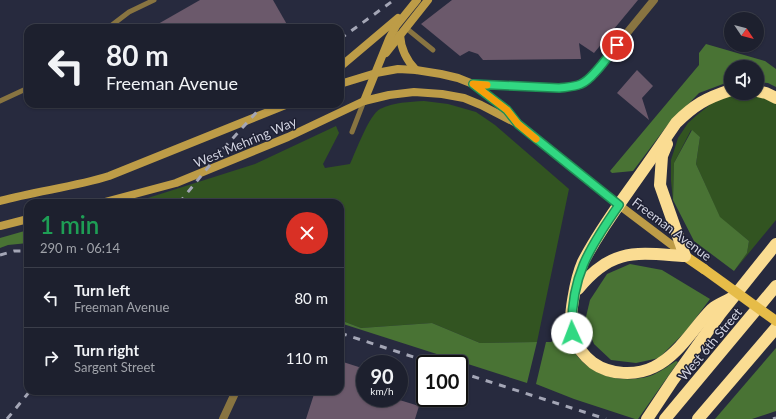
<!DOCTYPE html>
<meta charset="utf-8">
<style>
body{margin:0;font-family:Lato,sans-serif;background:#2a2d3a;color:#f1f3f6;height:100vh;display:flex;flex-direction:column;font-size:15px;white-space:nowrap}
*{box-sizing:border-box;margin:0}
p{font-size:13px;color:#a0a3aa}
.icon{flex:none;width:22px;height:22px;fill:none;stroke:currentColor;stroke-width:2;stroke-linecap:round;stroke-linejoin:round}
.map{position:relative;flex:1;overflow:hidden}
.drawer{position:absolute;left:24px;top:199px;width:320px;height:196px;display:flex;flex-direction:column;background:#1d202e;border-radius:12px;box-shadow:0 1px 3px #0004,0 0 0 1px #3b3e4a}
.drawer>*{flex:none}
.guide{position:absolute;left:24px;top:24px;width:320px;height:84px;border-radius:12px;box-shadow:0 1px 3px #0004,0 0 0 1px #3b3e4a;background:#1d202e;color:#f1f3f6;overflow:hidden}
.needle{width:26px;rotate:125deg}
.buttons{position:absolute;left:724px;top:12px;display:grid;gap:8px}
.buttons a{display:grid;place-items:center;width:40px;height:40px;border-radius:50%;background:#1d202e;box-shadow:0 1px 3px #0004,0 0 0 1px #3b3e4a;font-size:20px}
.speed{position:absolute;left:356px;top:355px;display:flex;gap:8px;font-size:20px;font-weight:700;text-align:center}
.speed>*{display:grid;place-content:center;width:52px;height:52px;border-radius:50%;background:#1d202e;box-shadow:0 1px 3px #0004,0 0 0 1px #3b3e4a;line-height:1}
.speed small{font-size:10px;font-weight:400}
.speed .limit{border:2px solid #111;border-radius:6px;background:#fff;color:#111}
.pin{position:absolute;display:grid;place-items:center;width:34px;height:34px;color:#fff;margin:-17px;border:2px solid #fff;border-radius:50%;box-shadow:0 1px 4px #0007}
.me{position:absolute;width:44px;margin:-22px;rotate:358deg;stroke-linejoin:round;filter:drop-shadow(0 0 3px #0008)}
.turn{display:flex;align-items:center;gap:14px;height:84px;padding:0 16px;font-size:18px}
.turn .icon{width:52px;height:52px;stroke-width:2.5}
.turn b{display:block;font-size:28px;line-height:34px}
.round{display:grid;place-items:center;flex:none;width:42px;height:42px;border-radius:21px;background:#2a2d3a}
.overview{display:flex;align-items:center;justify-content:space-between;height:68px;padding:0 16px}
h1{font-size:24px;font-weight:600;line-height:30px;color:#1e9e55}
ul{padding:0;list-style:none}
li{display:flex;align-items:center;gap:12px;height:60px;padding:0 16px;border-top:1px solid #3b3e4a}
li div{flex:1}
li b{display:block;font-size:15px}
li em{font-style:normal}
.map>svg:first-child{display:block}
</style>
<div class="map">
<svg width="776" height="419" viewBox="0 0 776 419">
<rect width="100%" height="100%" fill="#272a3e"/>
<g fill="#325421">
<path d="M734,95L763,96L776,103V220L734,271L747,253L749,241L720,218L696,164L700,137L691,130L674,163L673,200L671,181V160L678,138L688,123L697,115L716,100Z"/>
<path d="M424,101L448,104L476,112L495,125L569,189L537,342L480,343L432,323L361,328L340,320V203H132L255,164L336,126L339,133L323,164L325,168L350,164C356,151 369,115 380,109C394,102 409,102 424,101Z"/>
</g>
<g fill="#497334">
<path d="M706,44L765,61L776,69V87L768,83L757,82V67H731V81L699,93L666,127L633,171L612,173L610,171L699,65V53Z"/>
<path d="M692,130L700,137L696,164L720,217L749,241L747,253L734,271L694,241L673,200L674,163Z"/>
<path d="M28,230V243L8,245L0,248V238Z"/>
<path d="M630,264L662,270L710,299L686,331L659,358L636,363L611,360L594,344L585,321L590,300L607,274Z"/>
<path d="M340,320L361,328L432,323L480,343L537,342L527,383L340,323Z"/>
<path d="M566,334C569,340 571,348 575,353C592,377 623,384 650,376C659,373 668,366 676,361L678,362L638,419H635L574,399L536,384L546,342H551Z"/>
<path d="M776,348V411L752,419H715Z"/>
</g>
<g fill="#6b596b">
<path d="M200,0H273L289,28H151Z"/>
<path d="M452,0H638L594,53L579,43L581,59L483,60L478,54L469,51L460,56L421,24Z"/>
<path d="M637,70L653,86L642,98L649,120L617,93Z"/>
<path d="M340,361L365,369V398H393L419,406L415,419H306L315,391H340Z"/>
</g>
<g fill="none" stroke-linecap="round" stroke-linejoin="round">
<g stroke="#887441" stroke-width="5">
<path d="M108,28L129,12L154,0"/>
<path d="M406,28L433,50"/>
<path d="M0,101L28,88"/>
<path d="M352,132L364,101"/>
</g>
<g stroke="#887441" stroke-width="8">
<path d="M473,84L559,88C573,87 580,86 591,77L654,0"/>
<path d="M223,419L236,391"/>
</g>
<g stroke="#bd9c47" stroke-width="8">
<path d="M400,35C401,50 406,60 416,70"/>
<path d="M386,53L428,0"/>
<path d="M340,67L398,18"/>
<path d="M340,84L376,73L398,69L416,70L441,74L458,78L473,84L507,110L516,122"/>
<path d="M364,101L389,39L396,26L417,0"/>
<path d="M0,201C36,191 74,187 109,176L288,104"/>
<path d="M101,203L176,183L288,137L364,101L389,95L414,92L442,94L464,98L481,105L518,124L619,205L685,255"/>
<path d="M0,226L28,219"/>
</g>
<path stroke="#e6bc48" stroke-width="10" d="M685,256L704,269"/>
<g stroke="#fadc92" stroke-width="12">
<path d="M731,90C706,98 694,105 676,123C659,148 642,172 625,196C610,217 595,239 583,262C576,278 568,318 572,334C576,345 584,356 593,363C610,375 636,376 654,367C679,355 693,328 712,309C718,304 727,301 733,297"/>
<path d="M757,91L766,93L776,98"/>
<path d="M578,289C612,247 636,253 685,256L660,185L662,156L667,144"/>
<path d="M647,419L673,380L720,314L776,244"/>
<path d="M665,419L776,286"/>
<path d="M698,419L776,328"/>
</g>
<g stroke="#a4a6b6" stroke-width="3" stroke-dasharray="7 7" stroke-linecap="butt">
<path d="M340,39L394,0"/>
<path d="M179,203L223,149L264,104"/>
<path d="M0,255L14,251H28"/>
<path d="M340,333L435,364"/>
<path d="M459,372L606,419"/>
<path d="M7,419L30,391"/>
<path d="M773,419L776,418"/>
</g>
<path stroke="#e6bc48" stroke-width="10" d="M704,269L776,321"/>
</g>
<g fill="none" stroke-linecap="round" stroke-linejoin="round">
<defs>
<path id="route" d="M572,333C570,278 589,248 619,205L518,124L507,110L473,84L559,88C567,87 574,87 581,84C592,80 609,55 617,45"/>
</defs>
<use href="#route" stroke="#208c54" stroke-width="10"/>
<use href="#route" stroke="#31d882" stroke-width="7"/>
<path stroke="#f59e0b" stroke-width="7" d="M487,85L473,84L507,110L518,124L536,139"/>
</g>
<g text-anchor="middle" dominant-baseline="central" stroke-width="3" stroke-linejoin="round" paint-order="stroke">
<g font-size="13" fill="#d1d3e1" stroke="#1e2033">
<text transform="translate(245 142) rotate(-23)">West Mehring Way</text>
<text transform="translate(672 229) rotate(37)">Freeman Avenue</text>
<text transform="translate(710 344) rotate(-50)">West 6th Street</text>
</g>
</g>
</svg>
<div class="buttons">
<a><svg class="needle" viewBox="-14 -14 28 28"><path d="M0-13l5 13h-10z" fill="#e53935"/><path d="M0 13l5-13h-10z" fill="#a0a3aa"/></svg></a>
<a><svg class="icon" aria-label="sound" viewBox="0 0 24 24"><path d="M4 9h4l5-4v14l-5-4H4zM17 9q2 3 0 6"/></svg></a>
</div>
<div class="speed"><div>90<small>km/h</small></div><div class="limit">100</div></div>
<div class="pin" style="left:617px;top:45px;background:#d93025"><svg class="icon" aria-label="arrive" viewBox="0 0 24 24"><path d="M6 21V4h12l-3 4 3 4H6"/></svg></div>
<svg class="me" style="left:572px;top:333px" viewBox="-20 -20 40 40"><circle r="19" fill="#fff"/><path d="M0-13L10 11 0 6-10 11z" fill="#31d882"/></svg>
<div class="guide">
<div class="turn"><svg class="icon" aria-label="left" viewBox="0 0 24 24"><path d="M17 20v-9H6M10 6l-5 5 5 5"/></svg><div><b>80 m</b>Freeman Avenue</div></div>
</div>
<section class="drawer">
<div class="overview"><div><h1>1 min</h1><p>290 m · 06:14</p></div><a class="round" style="background:#d93025;color:#fff"><svg class="icon" aria-label="close" viewBox="0 0 24 24"><path d="M6 6l12 12M18 6L6 18"/></svg></a></div>
<ul>
<li><svg class="icon" aria-label="left" viewBox="0 0 24 24"><path d="M17 20v-9H6M10 6l-5 5 5 5"/></svg><div><b>Turn left</b><p>Freeman Avenue</p></div><em>80 m</em></li>
<li><svg class="icon" aria-label="right" viewBox="0 0 24 24"><path d="M7 20v-9h11M14 6l5 5-5 5"/></svg><div><b>Turn right</b><p>Sargent Street</p></div><em>110 m</em></li>
</ul>
</section>
</div>
